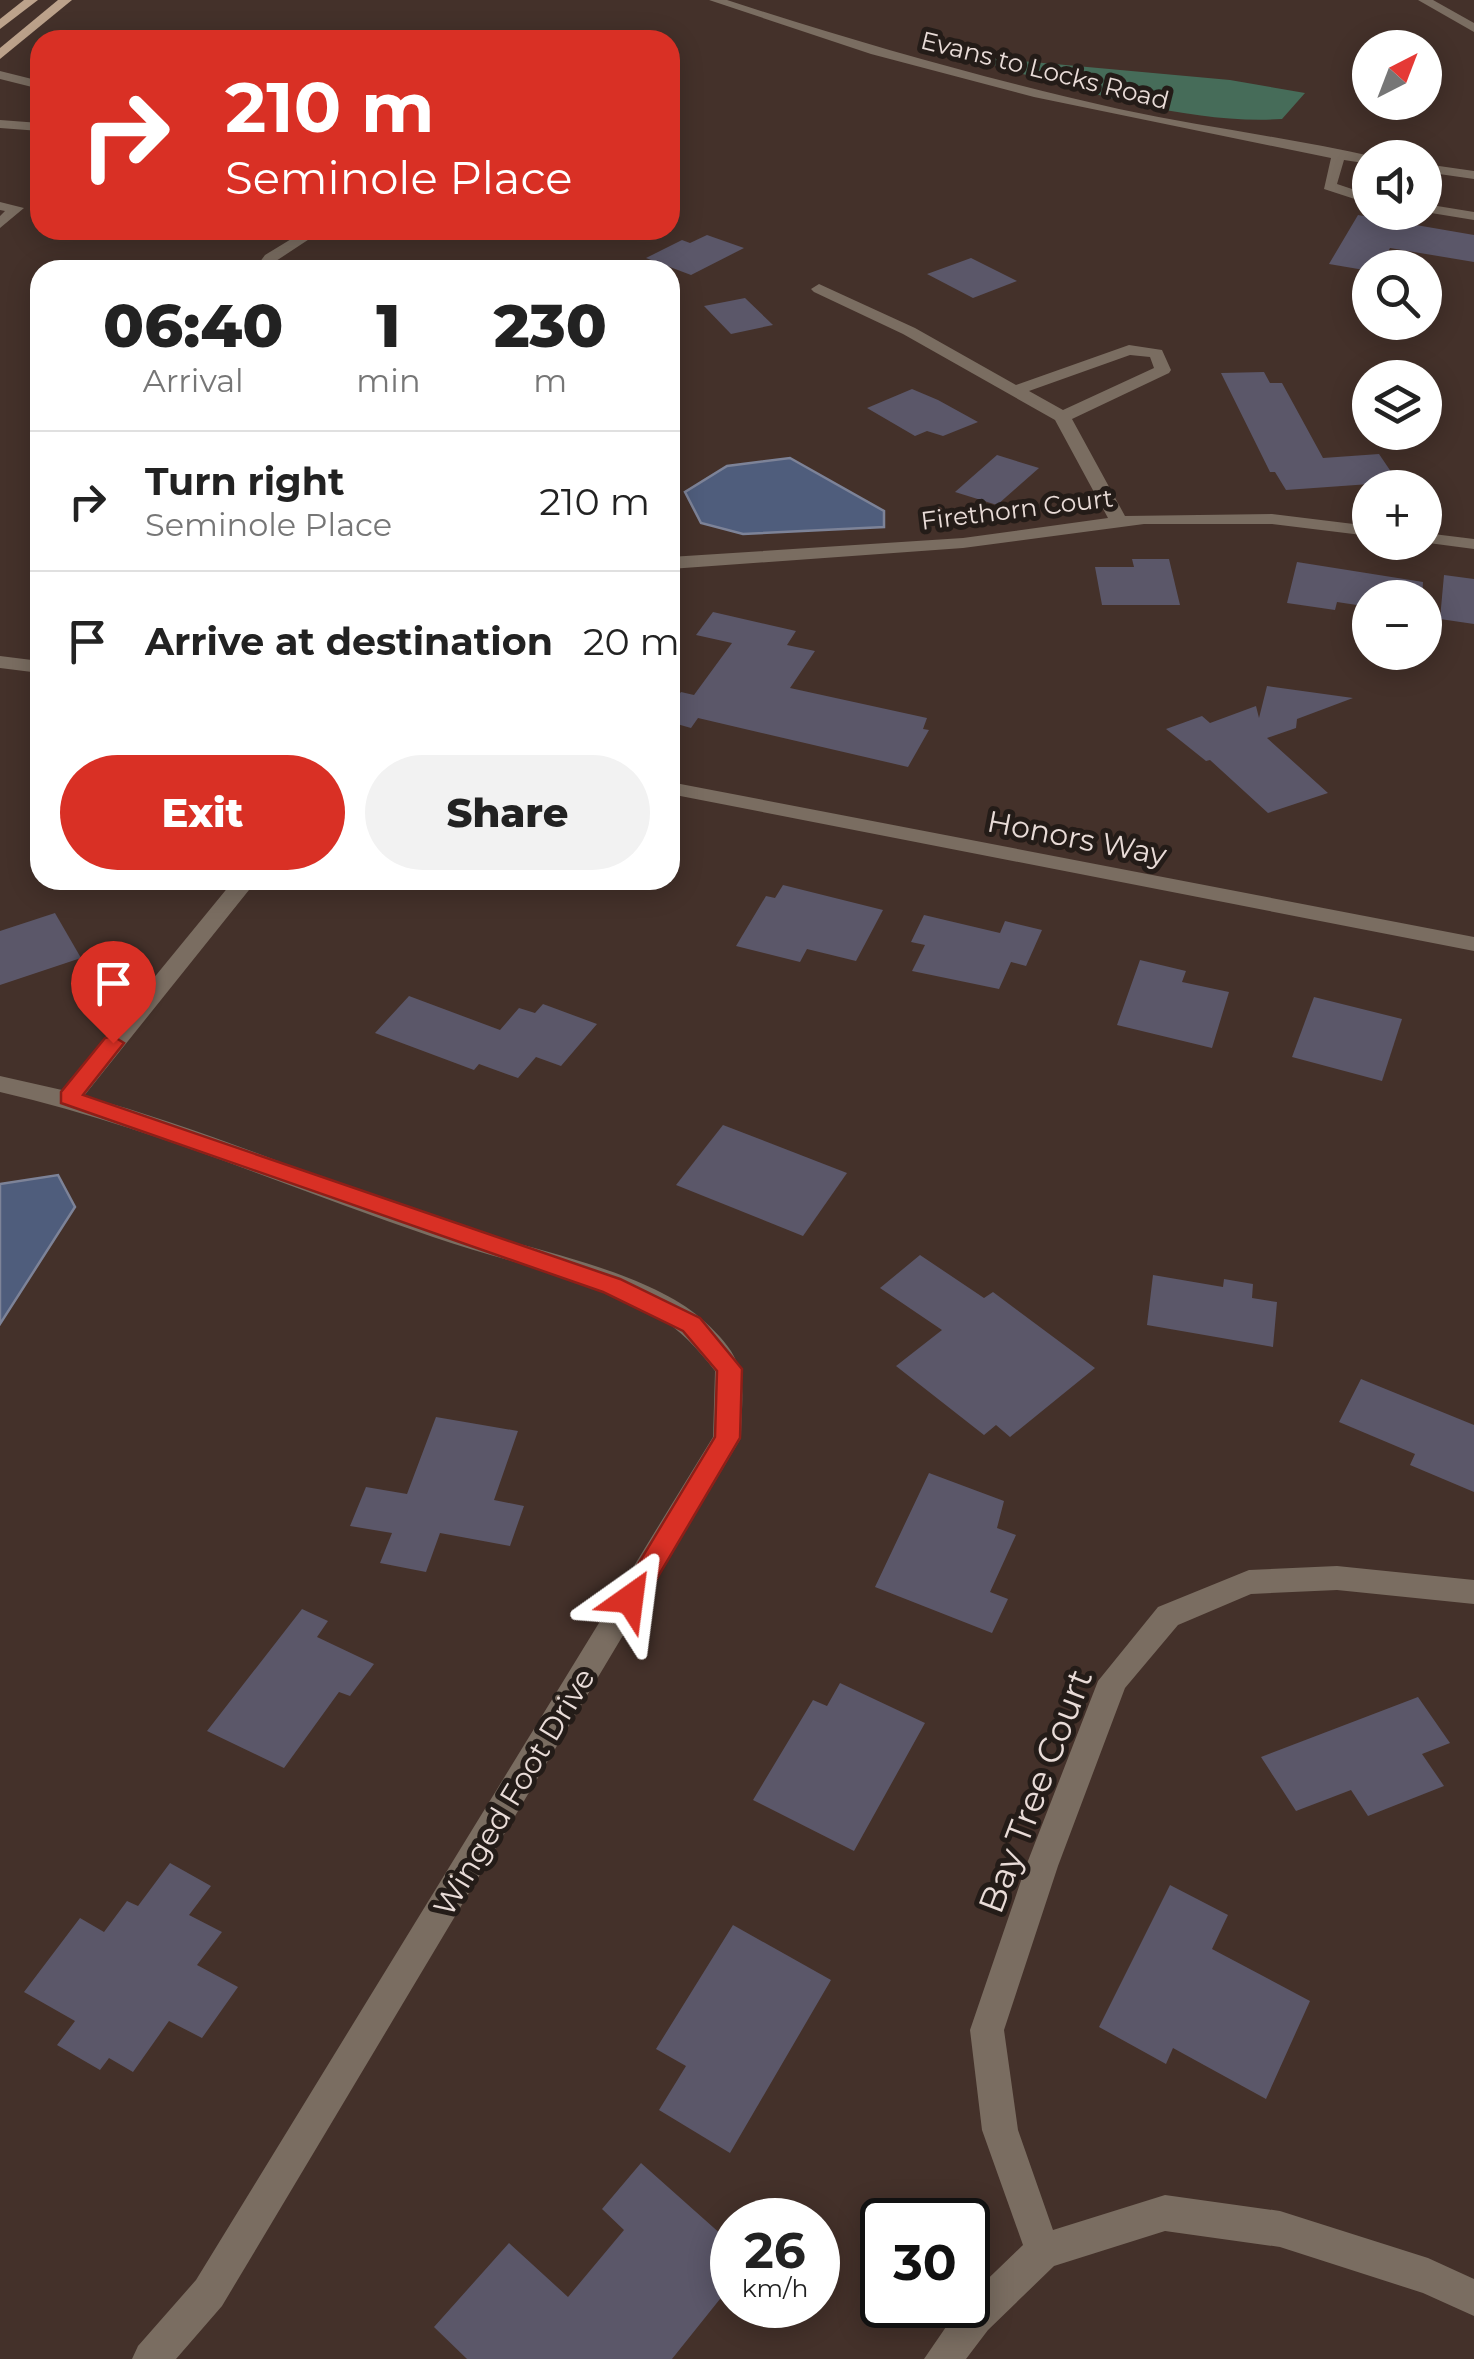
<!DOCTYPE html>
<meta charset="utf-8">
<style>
body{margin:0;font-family:Montserrat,sans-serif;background:#f2f2f2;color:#222;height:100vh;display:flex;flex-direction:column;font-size:38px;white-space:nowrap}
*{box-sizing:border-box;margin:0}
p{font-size:32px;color:#767676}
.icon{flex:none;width:55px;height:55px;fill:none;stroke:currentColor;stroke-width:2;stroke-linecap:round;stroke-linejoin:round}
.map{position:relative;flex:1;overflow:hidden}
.side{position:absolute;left:30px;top:260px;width:650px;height:630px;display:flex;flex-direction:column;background:#fff;border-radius:30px;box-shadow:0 5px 25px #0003}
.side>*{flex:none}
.guide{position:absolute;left:30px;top:30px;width:650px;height:210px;border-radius:30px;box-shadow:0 5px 25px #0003;background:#d93025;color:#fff;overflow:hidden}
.needle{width:65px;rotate:42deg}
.buttons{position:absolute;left:1352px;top:30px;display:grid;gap:20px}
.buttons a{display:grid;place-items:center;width:90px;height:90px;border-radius:50%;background:#fff;box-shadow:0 5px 25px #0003;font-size:50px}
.speed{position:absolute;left:710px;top:2198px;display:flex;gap:20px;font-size:50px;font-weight:700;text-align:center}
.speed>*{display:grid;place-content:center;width:130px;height:130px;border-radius:50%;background:#fff;box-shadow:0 5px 25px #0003;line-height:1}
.speed small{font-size:25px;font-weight:400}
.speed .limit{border:5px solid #111;border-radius:15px;background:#fff;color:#111}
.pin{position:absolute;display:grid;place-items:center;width:85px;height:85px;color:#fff;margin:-102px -42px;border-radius:50% 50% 50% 0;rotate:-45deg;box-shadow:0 0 10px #0007}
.pin .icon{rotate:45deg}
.me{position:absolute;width:110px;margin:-55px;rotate:31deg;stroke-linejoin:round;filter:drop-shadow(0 0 8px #0008)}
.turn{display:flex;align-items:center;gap:35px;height:210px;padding:0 30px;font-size:45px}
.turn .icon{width:130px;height:130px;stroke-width:2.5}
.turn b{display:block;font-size:70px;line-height:85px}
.eta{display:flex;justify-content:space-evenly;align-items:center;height:170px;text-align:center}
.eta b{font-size:60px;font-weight:800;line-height:70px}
.action{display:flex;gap:20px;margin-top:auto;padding:20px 30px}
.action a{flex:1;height:115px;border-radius:60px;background:#d93025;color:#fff;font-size:40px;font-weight:800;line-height:115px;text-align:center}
.action a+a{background:#f2f2f2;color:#222}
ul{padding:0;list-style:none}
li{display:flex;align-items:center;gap:30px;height:140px;padding:0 30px;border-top:2px solid #e0e0e0}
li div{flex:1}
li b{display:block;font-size:38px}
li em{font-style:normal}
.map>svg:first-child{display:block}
</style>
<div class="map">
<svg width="1474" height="2359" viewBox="0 0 1474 2359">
<rect width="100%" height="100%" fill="#44312a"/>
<path fill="#466c59" d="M989,58L1230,80L1305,93L1282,119C1190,125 1083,91 995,66Z"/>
<g fill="#4f5d7c" stroke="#7d8398" stroke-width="2.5">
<path d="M790,458L884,511V527L743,534L701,523L685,492L727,466Z"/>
<path d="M58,1175L75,1207L0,1324V1184Z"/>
</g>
<g fill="#5b5769">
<path d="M1358,215L1474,235V262L1390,248L1379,268L1370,271L1329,264Z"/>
<path d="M707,235L744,248L691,275L646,258L682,240L690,243Z"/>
<path d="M971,258L1017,281L973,298L927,274Z"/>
<path d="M745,298L773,325L731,334L704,306Z"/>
<path d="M1264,372L1270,383H1282L1323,458L1379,454L1398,482L1286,490L1275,472H1270L1221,373Z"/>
<path d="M912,389L938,400L978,422L943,436L927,431L915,436L867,408Z"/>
<path d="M997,455L1039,468L997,505L955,492Z"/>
<path d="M1132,559H1169L1180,605H1102L1095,567H1134Z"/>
<path d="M1297,562L1423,582L1422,598H1370V607L1337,602L1335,610L1287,603Z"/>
<path d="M1444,575L1474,579V624L1440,619Z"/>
<path d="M713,612L796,631L787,645L815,651L790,688L927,718L923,729L929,730L908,767L698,718L691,728L670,722V706L681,692L694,695L732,643L696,635Z"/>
<path d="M1267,686L1353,698L1297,719L1296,728L1267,738L1328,793L1268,813L1210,760L1206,761L1166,729L1202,716L1210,723L1256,706L1259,718Z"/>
<path d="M783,885L883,910L856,961L807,949L800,962L736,946L766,896L775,898Z"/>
<path d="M55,913L81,958L0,985V931Z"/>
<path d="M924,915L1000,933L1005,921L1042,930L1026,966L1011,962L999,989L912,971L925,945L911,942Z"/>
<path d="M1140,960L1186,971L1182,982L1229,992L1212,1048L1117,1025Z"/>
<path d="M409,996L500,1030L519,1008L535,1013L543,1004L597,1024L561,1066L536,1057L518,1078L479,1064L474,1070L375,1033Z"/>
<path d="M1314,997L1402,1019L1382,1081L1292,1057Z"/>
<path d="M723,1125L847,1173L803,1236L676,1185Z"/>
<path d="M920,1255L984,1298L993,1292L1095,1368L1010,1437L996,1425L984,1435L896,1366L942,1330L880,1288Z"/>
<path d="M1153,1275L1223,1287L1224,1279L1253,1284L1252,1298L1277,1302L1273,1347L1147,1325Z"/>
<path d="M1361,1379L1474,1425V1492L1410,1465L1415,1454L1339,1422Z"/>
<path d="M436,1417L518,1431L494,1500L524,1506L510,1546L440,1533L426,1572L380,1563L392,1533L350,1526L366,1487L407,1494Z"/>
<path d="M929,1473L1004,1501L997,1528L1016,1535L990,1592L1008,1599L992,1633L875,1587Z"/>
<path d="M302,1609L328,1621L317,1637L374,1664L350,1696L339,1692L284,1768L207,1731Z"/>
<path d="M840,1683L925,1723L854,1851L753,1800L813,1700L827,1706Z"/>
<path d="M1418,1697L1450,1743L1422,1754L1444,1786L1368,1816L1351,1790L1296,1811L1261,1757Z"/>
<path d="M170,1863L211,1886L189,1915L222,1932L197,1965L238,1987L202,2038L169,2021L133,2072L109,2058L100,2070L57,2045L75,2021L24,1992L80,1918L104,1932L127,1901L138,1906Z"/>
<path d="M1170,1885L1228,1915L1212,1949L1310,2001L1266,2099L1173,2048L1166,2064L1099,2027Z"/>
<path d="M733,1925L831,1980L730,2153L659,2110L686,2066L656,2049Z"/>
<path d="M641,2163L732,2244V2284L672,2359H467L434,2327L509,2243L568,2297L624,2230L602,2209Z"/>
</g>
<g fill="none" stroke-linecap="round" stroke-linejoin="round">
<g fill="#7a6d61" fill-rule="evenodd">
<path d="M709,0H727C856,42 986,79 1119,109C1204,127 1290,138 1375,157L1370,158V164L1344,160L1337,184L1370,195V204L1324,189L1331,158L1034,97L871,54Z"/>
<path d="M1418,0H1433L1474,23V32Z"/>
<path d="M0,71L40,81V89L0,79Z"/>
<path d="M0,120L40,123V131L0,128Z"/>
<path d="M1425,164L1474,171V179L1425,172Z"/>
<path d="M0,202L24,208L0,228V216L5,211L0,210Z"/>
<path d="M1425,204L1474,212V220L1425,212Z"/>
<path d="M306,230H323L276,261L270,270H254L265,255Z"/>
<path d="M819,284L915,328L1016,385L1129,345L1162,350L1171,370L1169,373L1072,419L1125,516L1272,514L1370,526V536L1272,524H1144L963,548L670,569V557L963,538L1108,518L1055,420L903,334L814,292L811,289ZM1130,355L1150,357L1154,368L1063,410L1029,391Z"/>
<path d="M1425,533L1474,539V549L1421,542H1425Z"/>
<path d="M0,656L40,661V673L0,668Z"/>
<path d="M670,782L1474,937V951L670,794Z"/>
<path d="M234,880H257L84,1096C209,1130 328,1183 451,1224C523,1248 650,1270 705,1322C751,1364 742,1381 741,1438L222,2306L176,2359H132L138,2346L196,2280L713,1437L715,1371C697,1348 681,1330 655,1315C586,1277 506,1262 433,1237C288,1188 150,1126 0,1092V1076L62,1090Z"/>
<path d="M1337,1566L1474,1580V1604L1337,1590L1251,1594L1178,1625L1125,1688L1058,1866L1004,2030L1018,2130L1053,2230L1165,2195L1280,2211L1428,2258L1474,2279V2316L1423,2293L1280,2247L1165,2231L1054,2266L988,2330L966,2359H924L961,2305H968V2298L1023,2245L982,2130L970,2030L1026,1866L1098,1681L1158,1607L1249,1570Z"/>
</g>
<g fill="#bca28b" fill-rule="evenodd">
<path d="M24,0H38L0,29V19Z"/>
<path d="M58,0H72L0,59V48Z"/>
</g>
</g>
<path fill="#d93025" stroke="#8d1f18" stroke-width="2.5" d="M113,1036L124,1043L83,1095L620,1279L700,1318L742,1369L740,1438L640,1607H621L617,1599L715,1437L717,1371L683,1331L603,1292L61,1103V1092L105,1038Z"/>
<g text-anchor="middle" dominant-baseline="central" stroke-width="10" stroke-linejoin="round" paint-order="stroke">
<g font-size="25" fill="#e9dcd8" stroke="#241c18">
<text transform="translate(1045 70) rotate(14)">Evans to Locks Road</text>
<text transform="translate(1017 509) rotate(-7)">Firethorn Court</text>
</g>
<g font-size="30" fill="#e9dcd8" stroke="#241c18">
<text transform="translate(1077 838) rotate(11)">Honors Way</text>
<text transform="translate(514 1792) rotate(-59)">Winged Foot Drive</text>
</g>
<g font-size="35" fill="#e9dcd8" stroke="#241c18">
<text transform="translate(1035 1791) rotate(-69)">Bay Tree Court</text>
</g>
</g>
</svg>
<div class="buttons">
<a><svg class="needle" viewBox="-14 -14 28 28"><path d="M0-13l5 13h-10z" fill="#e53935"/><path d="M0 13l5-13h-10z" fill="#767676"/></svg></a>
<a><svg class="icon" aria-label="sound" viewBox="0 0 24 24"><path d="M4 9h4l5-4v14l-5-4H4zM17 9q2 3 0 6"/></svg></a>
<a><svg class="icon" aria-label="search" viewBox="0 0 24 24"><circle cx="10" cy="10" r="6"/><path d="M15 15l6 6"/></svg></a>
<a><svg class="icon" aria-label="layers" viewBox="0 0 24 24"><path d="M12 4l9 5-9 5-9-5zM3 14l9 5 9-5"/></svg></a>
<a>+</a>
<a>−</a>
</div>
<div class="speed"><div>26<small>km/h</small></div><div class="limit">30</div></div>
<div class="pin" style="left:113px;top:1043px;background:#d93025"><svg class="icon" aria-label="arrive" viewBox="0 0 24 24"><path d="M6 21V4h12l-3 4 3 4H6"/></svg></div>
<svg class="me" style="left:630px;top:1599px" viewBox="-20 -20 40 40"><path d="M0-17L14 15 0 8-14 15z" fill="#d93025" stroke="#fff" stroke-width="4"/></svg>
<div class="guide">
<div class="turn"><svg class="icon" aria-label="right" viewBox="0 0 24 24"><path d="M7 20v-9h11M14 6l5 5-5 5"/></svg><div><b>210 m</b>Seminole Place</div></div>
</div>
<section class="side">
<div class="eta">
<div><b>06:40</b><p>Arrival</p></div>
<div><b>1</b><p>min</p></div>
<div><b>230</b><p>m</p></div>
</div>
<ul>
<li><svg class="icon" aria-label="right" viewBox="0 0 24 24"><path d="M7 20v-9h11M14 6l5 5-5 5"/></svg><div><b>Turn right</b><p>Seminole Place</p></div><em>210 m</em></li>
<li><svg class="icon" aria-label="arrive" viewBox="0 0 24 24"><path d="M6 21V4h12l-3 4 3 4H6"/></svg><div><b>Arrive at destination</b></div><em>20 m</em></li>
</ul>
<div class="action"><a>Exit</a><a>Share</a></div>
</section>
</div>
